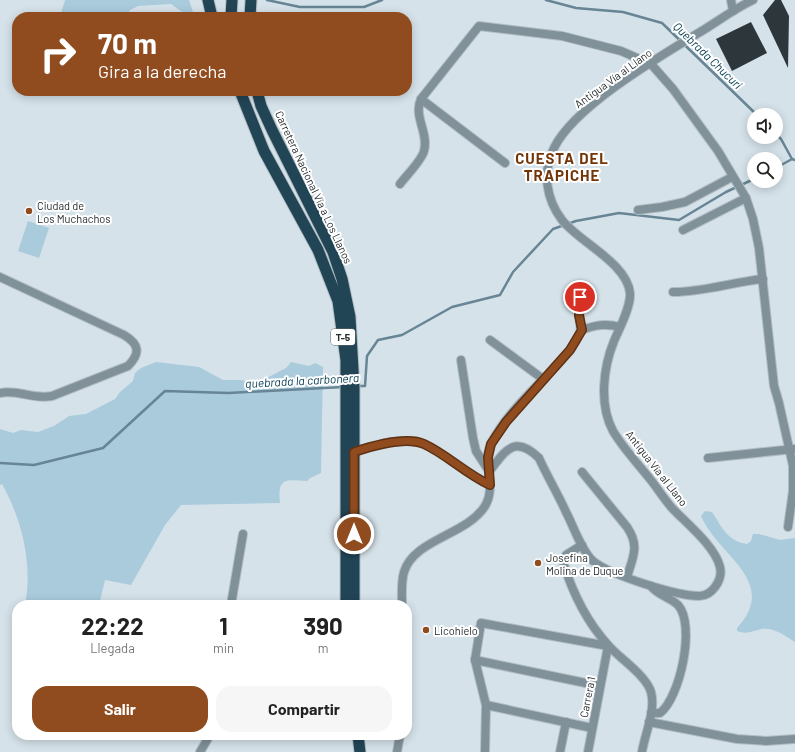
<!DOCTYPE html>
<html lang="es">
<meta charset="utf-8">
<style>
body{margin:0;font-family:Barlow,sans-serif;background:#f6f6f6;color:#222;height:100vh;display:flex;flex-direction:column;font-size:15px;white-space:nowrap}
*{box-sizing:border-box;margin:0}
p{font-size:13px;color:#767676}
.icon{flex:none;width:22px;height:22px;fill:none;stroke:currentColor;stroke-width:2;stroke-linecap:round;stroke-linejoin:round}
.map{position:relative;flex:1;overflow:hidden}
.sheet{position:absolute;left:12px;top:600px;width:400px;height:140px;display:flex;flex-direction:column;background:#fff;border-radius:16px;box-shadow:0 2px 10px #0003}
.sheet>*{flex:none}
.top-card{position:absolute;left:12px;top:12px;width:400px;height:84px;border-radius:16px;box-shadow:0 2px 10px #0003;background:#904c1f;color:#fff;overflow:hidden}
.tools{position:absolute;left:747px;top:108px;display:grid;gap:8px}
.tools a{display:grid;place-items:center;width:36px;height:36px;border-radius:50%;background:#fff;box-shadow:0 2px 10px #0003;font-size:20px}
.pin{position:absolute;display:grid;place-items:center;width:34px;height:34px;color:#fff;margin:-17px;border:2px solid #fff;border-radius:50%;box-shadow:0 1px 4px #0007}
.me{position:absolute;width:44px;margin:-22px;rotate:0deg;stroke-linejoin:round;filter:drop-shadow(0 0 3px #0008)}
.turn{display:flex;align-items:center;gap:14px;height:84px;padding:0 20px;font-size:18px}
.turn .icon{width:52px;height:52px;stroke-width:2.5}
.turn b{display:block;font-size:28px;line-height:34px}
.eta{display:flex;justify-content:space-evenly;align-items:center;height:68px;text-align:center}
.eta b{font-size:24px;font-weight:700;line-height:28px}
.button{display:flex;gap:8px;margin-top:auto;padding:8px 20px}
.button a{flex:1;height:46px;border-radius:16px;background:#904c1f;color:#fff;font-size:16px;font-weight:700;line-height:46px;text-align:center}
.button a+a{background:#f6f6f6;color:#222}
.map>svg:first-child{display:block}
</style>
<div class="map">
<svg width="795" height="752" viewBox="0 0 795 752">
<rect width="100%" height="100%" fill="#d5e2e9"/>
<g fill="#a9cbdc">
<path d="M65,0H189L193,12L185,14L171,4L138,6L130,10L126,17H60Z"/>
<path d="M28,221L49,228L39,258L18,251Z"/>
<path d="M156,362L199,367L223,380H240L257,383L286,368L291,362L309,366L315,363L323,367L321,473L310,478L307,481C286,480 277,477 280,503L181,505L165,525L131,585L105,580L99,605H25C33,564 22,520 2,484L0,485V429L13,433L21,430L38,432L54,426L69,416L86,414L115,399L120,392L133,381L135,373L141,368Z"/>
<path d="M705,511L712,512C722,527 727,541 747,544L751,541L753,534H759L780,540L795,538V642C786,636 773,627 762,629C752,631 747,635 737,631V628C780,581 718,556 701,516Z"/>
</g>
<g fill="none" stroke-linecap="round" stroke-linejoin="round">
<g stroke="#678594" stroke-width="2.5">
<path d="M267,0L300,7H364L382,0"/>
<path d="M546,0L576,8L623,12L662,23L757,115"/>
<path d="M776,134L781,139L792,159L795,160"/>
<path d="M776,168L792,159"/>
<path d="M356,386H365L367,356L378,340L402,335L452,307L500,295L513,272L553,229L576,221L619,213L679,220L726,192L754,179"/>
<path d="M0,463L34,465L103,448L165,391L228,393L343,387"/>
</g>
</g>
<g fill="#2c363b">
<path d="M775,0H781L789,16L788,68L763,15Z"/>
<path d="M751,22L767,53L732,71L716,39Z"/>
</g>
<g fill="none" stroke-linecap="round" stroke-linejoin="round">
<defs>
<g id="minor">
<path d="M731,0L733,11"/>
<path d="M421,99L505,163"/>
<path d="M400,184C406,176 422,160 424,151C429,133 413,116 421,99L479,26L562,36L621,51L651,64L673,89L718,151L746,198L753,219L759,248L774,386L779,403L793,466V491L788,527"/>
<path d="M638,210L662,207L685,202L732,177"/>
<path d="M683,230L746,198"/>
<path d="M0,277L124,335C139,344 141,353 128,366L52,396C33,400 18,389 0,393"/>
<path d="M673,292C703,292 733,282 763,279"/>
<path d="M580,297L579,315L581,330"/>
<path d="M490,340L543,379"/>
<path d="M461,360L473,438L476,451L487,468"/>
<path d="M354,452C372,446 406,436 424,444C447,454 466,474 490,485"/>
<path d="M708,458L794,449"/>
<path d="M489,472C505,451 514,434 539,458C547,476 558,494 566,512C573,525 582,552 593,561C610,575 677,596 699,596C712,596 723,580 720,567C715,546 686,523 672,508C664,499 658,489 650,479C638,464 623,448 613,431C599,405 603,368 614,341C619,329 631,307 630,293C627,263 579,242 562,220C546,199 542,172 554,148C575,105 664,54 705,29C721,19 736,8 753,0"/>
<path d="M582,472L627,527C640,546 633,557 627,577"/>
<path d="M582,545L566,555L563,562C572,591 587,622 608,645C619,658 646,675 651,692C656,711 645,733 642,752"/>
<path d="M651,586C657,595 670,597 678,605C696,625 680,698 660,713H651"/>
<path d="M231,605L243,534"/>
<path d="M402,605C402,594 401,582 404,572C414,539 467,535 485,506C497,487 482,463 491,444C508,409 545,381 569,351C574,345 578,337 581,330C596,325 606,323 620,327"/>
<path d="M475,660L600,686"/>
<path d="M486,705L592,728"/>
<path d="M649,722L737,739L766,741L795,739"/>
<path d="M200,752L210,735"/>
<path d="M397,752L400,735"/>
<path d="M485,752L486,705L475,660L481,623L608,646L588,752"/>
<path d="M560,752L566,722"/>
</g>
<g id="trunk">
<path d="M208,0L212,17"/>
<path d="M231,17L232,0"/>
<path d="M250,17L251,0"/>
<path d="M240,91L264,151L318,250L338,301L346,360V605"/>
<path d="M257,91L261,106L272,130L333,252L342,279L350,317L354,387V605"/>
<path d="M358,735L360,752"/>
</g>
</defs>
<use href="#minor" stroke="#b2bdc3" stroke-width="10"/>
<use href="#trunk" stroke="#b2bdc3" stroke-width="13"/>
<use href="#minor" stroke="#80919a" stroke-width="8"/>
<use href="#trunk" stroke="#224556" stroke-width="11"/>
</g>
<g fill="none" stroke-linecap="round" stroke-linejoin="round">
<defs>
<path id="route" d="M354,534V452C372,446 406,436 424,444C446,454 466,474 490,485L488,457L491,444L506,422L570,350L582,330L579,315L580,297"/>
</defs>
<use href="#route" stroke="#5e3114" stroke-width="10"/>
<use href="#route" stroke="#904c1f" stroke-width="7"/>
</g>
<g fill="#904c1f" stroke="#fff" stroke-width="1.5">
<circle cx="29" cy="211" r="4"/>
<circle cx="538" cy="563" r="4"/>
<circle cx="426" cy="630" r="4"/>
</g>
<g text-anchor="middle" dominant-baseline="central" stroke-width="4" stroke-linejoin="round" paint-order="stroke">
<rect fill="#fff" stroke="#676b6c" stroke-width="1" x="331" y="329" width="24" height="16" rx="3"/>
<g font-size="10" font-weight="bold" fill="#262b2d">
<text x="343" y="337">T-5</text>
</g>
<g font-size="11" fill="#262b2d" stroke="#fff">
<text transform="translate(613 78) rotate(-36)">Antigua Vía al Llano</text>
<text transform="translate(314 187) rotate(65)">Carretera Nacional Vía a Los Llanos</text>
<text transform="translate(657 468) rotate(52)">Antigua Vía al Llano</text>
<text transform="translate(587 697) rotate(-79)">Carrera 1</text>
</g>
<g font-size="11" fill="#262b2d" stroke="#fff" text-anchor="start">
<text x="37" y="205">Ciudad de<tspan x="37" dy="13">Los Muchachos</tspan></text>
<text x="546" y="557">Josefina<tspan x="546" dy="13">Molina de Duque</tspan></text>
<text x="434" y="630">Licohielo</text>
</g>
<g font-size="12" font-style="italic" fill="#003a50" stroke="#fff">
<text transform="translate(708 55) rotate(44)">Quebrada Chucurí</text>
<text transform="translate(302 380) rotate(-3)">quebrada la carbonera</text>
</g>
<g font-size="15" font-weight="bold" letter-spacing="1" fill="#713507" stroke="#fff">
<text x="562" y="158">CUESTA DEL<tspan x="562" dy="17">TRAPICHE</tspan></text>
</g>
</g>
</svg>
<div class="tools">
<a><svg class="icon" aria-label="sound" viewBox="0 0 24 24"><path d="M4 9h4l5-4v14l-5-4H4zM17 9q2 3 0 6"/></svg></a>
<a><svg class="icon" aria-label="search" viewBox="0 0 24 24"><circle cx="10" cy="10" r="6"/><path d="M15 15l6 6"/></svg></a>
</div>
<div class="pin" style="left:580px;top:297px;background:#d93025"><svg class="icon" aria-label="arrive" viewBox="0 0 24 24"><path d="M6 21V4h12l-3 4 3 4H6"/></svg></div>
<svg class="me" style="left:354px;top:534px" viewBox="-20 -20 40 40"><circle r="17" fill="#904c1f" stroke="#fff" stroke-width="3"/><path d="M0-11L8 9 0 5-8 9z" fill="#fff"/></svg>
<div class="top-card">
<div class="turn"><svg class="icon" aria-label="right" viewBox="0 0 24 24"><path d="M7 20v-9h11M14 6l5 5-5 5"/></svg><div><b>70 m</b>Gira a la derecha</div></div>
</div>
<section class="sheet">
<div class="eta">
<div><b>22:22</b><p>Llegada</p></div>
<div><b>1</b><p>min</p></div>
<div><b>390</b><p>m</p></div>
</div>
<div class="button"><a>Salir</a><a>Compartir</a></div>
</section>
</div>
